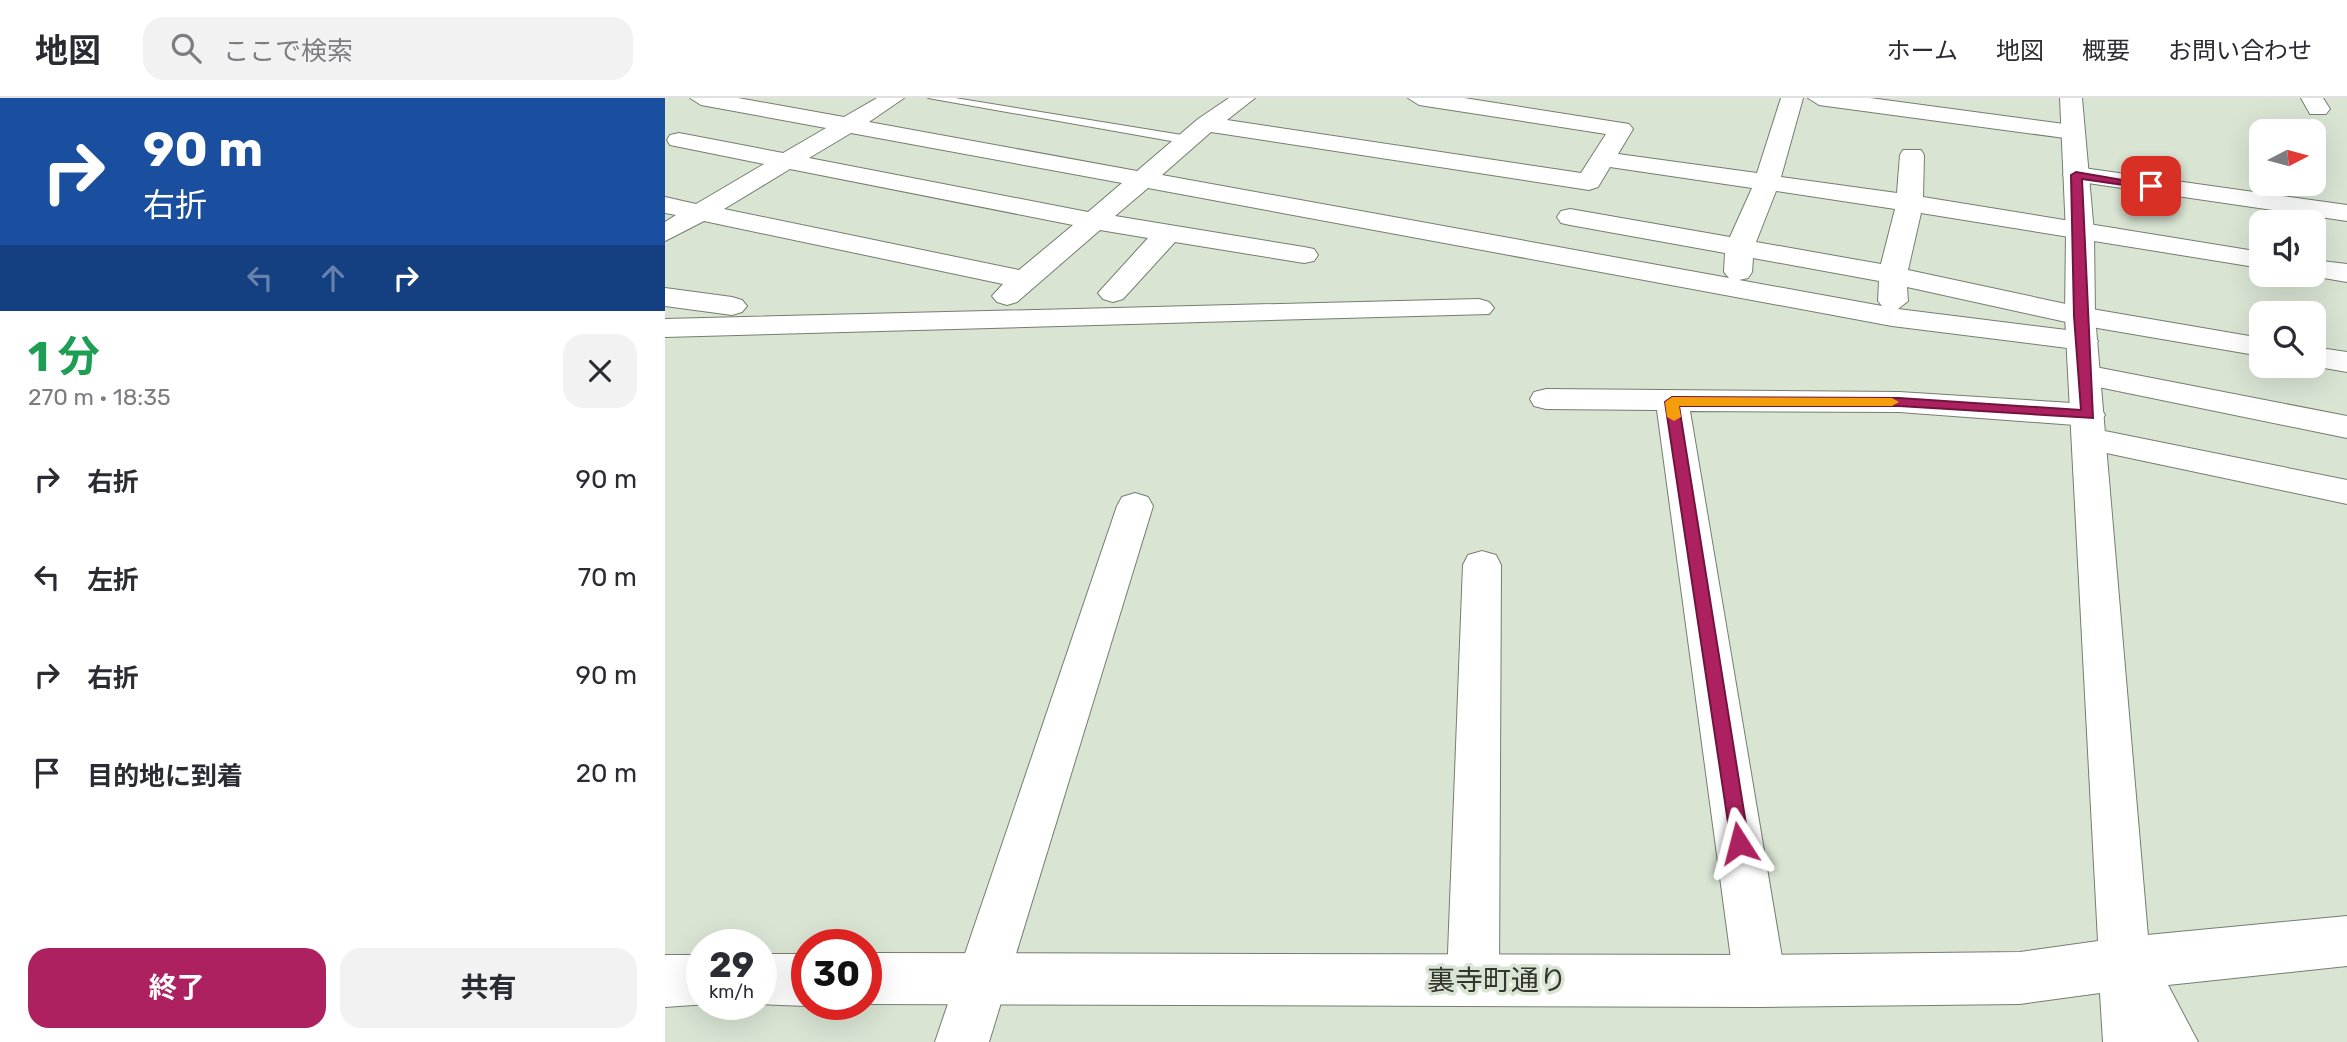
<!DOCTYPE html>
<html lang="ja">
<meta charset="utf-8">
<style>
body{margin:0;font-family:Rubik,"Noto Sans JP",sans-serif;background:#f2f2f3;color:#2b2b33;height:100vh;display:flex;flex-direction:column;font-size:26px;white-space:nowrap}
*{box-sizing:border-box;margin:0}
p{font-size:23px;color:#7c7c81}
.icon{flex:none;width:38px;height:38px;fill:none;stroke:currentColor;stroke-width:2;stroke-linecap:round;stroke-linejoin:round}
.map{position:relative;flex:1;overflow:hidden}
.details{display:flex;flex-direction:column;background:#fff;width:665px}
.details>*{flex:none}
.banner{background:#1a4fa0;color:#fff;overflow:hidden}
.needle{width:46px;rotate:84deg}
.fabs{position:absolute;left:1584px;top:21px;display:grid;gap:14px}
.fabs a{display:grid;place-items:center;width:77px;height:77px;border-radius:14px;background:#fff;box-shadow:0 7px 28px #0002;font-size:35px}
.speed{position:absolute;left:21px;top:831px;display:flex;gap:14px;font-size:35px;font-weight:700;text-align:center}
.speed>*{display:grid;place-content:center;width:91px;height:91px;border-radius:50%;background:#fff;box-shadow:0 7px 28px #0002;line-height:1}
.speed small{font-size:18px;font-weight:400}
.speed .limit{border:10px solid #d22;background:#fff;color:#111}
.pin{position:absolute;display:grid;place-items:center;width:60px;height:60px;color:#fff;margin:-30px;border-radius:14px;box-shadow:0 4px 10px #0006}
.me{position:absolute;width:77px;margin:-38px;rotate:351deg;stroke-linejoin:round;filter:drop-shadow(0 0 5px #0008)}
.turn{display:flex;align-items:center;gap:24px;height:147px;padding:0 28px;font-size:32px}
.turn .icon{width:91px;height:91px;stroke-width:2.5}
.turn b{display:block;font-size:49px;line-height:60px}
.lanes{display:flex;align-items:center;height:66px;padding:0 28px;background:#0003;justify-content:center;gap:35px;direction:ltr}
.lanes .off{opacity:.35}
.round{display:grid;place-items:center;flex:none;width:74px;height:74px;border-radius:21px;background:#f2f2f3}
.head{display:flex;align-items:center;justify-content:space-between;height:119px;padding:0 28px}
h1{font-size:42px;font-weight:700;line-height:52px;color:#1e9e55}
.action{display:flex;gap:14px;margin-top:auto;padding:14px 28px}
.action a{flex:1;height:80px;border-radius:21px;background:#ad2160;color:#fff;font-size:28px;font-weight:700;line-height:80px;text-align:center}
.action a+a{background:#f2f2f3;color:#2b2b33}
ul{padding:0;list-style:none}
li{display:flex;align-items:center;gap:21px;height:98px;padding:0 28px}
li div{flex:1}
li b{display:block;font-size:26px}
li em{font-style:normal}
header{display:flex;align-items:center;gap:42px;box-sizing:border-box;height:98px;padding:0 35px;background:#fff;border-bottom:2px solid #e1e1e2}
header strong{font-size:33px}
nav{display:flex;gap:38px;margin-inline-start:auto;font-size:24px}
.search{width:490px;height:63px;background:#f2f2f3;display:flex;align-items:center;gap:18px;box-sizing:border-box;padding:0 24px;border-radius:21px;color:#7c7c81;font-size:26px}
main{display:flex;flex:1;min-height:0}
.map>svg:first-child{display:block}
</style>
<header>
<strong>地図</strong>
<div class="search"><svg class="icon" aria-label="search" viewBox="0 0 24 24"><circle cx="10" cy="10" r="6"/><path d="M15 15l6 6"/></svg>ここで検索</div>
<nav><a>ホーム</a><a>地図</a><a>概要</a><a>お問い合わせ</a></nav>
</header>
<main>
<section class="details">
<div class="banner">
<div class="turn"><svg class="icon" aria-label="right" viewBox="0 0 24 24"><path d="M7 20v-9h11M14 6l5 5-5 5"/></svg><div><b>90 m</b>右折</div></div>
<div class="lanes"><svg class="icon off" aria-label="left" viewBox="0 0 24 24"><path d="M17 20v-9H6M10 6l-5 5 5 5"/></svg><svg class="icon off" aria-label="ahead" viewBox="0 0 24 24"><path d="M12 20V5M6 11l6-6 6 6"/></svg><svg class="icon" aria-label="right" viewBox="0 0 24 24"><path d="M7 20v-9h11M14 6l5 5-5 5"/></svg></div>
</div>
<div class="head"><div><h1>1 分</h1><p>270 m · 18:35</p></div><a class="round"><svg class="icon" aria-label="close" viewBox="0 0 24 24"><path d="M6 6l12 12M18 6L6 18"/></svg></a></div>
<ul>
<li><svg class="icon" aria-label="right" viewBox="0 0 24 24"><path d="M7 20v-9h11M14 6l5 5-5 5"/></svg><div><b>右折</b></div><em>90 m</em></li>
<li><svg class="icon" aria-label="left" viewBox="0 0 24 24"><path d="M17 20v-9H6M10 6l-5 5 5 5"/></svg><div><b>左折</b></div><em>70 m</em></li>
<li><svg class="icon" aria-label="right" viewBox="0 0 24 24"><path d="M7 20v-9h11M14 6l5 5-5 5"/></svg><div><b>右折</b></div><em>90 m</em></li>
<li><svg class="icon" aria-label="arrive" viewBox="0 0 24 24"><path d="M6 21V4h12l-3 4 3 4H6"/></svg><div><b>目的地に到着</b></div><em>20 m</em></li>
</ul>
<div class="action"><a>終了</a><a>共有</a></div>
</section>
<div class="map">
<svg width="1682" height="944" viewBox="0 0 1682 944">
<rect width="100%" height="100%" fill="#d9e4d3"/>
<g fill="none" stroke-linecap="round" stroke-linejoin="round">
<defs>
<path id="lane" d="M263,0H290L523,38L529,42L523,46Z"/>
<g id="street">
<path d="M25,0H73L179,19L212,0H239L204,24L472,73L533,21L564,0H590L562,22L916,75L941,36L754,7L743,0H799L964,26L968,31L953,56L1092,75L1116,0H1138L1116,79L1232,95L1235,57L1238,52H1256L1259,57L1258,99L1596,154V170L1256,115L1243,172L1415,209L1596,240V258L1415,227L1242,189L1243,203L1233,211L1418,234L1429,236L1433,243L1429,250L1418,252L1227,228L483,90L450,118L639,149L649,151L653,157L649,163L639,165L510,144L458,201L448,204L438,201L433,195L483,140L435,132L352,204L342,207L332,204L327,198L338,186L39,123L0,143V124L11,117L0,115V99L31,106L99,66L5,47L2,42L5,37L14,35L118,55L161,30L36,7ZM546,34L924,92L933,89L945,69L1087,90L1065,139L905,111L896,113L892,119L896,125L905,127L1060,155L1059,174L1064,180L497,77ZM186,35L457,85L423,114L144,60ZM125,71L408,127L354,172L59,111ZM1111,93L1230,111L1216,166L1091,144ZM1088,160L1214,183L1213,203L1217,208L1074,182L1083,180L1087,174Z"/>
<path d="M1143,0H1205L1407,27L1415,29L1419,34L1415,39L1407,41L1154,7Z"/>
<path d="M1636,0H1658L1665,11L1661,16H1645Z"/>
<path d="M1411,69L1682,107V123L1402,82L1398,77L1402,72Z"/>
<path d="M1648,162L1682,166V184L1641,177H1648Z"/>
<path d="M0,190L67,199L77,202L82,208L77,214L67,217L0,208Z"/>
<path d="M814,201L824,204L829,210L824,216L0,239V221Z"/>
<path d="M1648,249L1682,254V274L1648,268Z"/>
<path d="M1420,267L1682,318V340L1409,284L1404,277L1409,270Z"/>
<path d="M881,291L1234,294L1423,306L1435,309L1440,317L1435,325L1423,328L1234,314L1025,313L1121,883L1113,901L1095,909L1077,901L1069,883L992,312L881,311L869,308L865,301L869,294Z"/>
<path d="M1425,330L1682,382V406L1413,349L1408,341L1413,333Z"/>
<path d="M470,395L483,399L488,408L324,944H270L452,408L457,399Z"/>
<path d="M817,453L831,457L836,467L834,881L826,899L808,907L790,899L782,881L798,467L803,457Z"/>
<path d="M1682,818V868L1503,887L1533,944H1476L1435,865L1443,847L1461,839Z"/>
</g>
<g id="secondary">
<path d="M1395,0H1417L1429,135L1430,218L1492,944H1438L1435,895L1355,906L1095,909L199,906L201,855L1095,857L1355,854L1433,843L1400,218L1401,135Z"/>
<path d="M96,856H142V906H146L142,908L92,906H96Z"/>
<path d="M0,857H37V906H43L0,909Z"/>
</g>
</defs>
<use href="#lane" stroke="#747e6f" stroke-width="2"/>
<use href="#street" stroke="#747e6f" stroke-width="2"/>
<use href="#secondary" stroke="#747e6f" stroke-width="2"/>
<use href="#lane" fill="#fff" fill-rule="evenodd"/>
<use href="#street" fill="#fff" fill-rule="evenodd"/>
<use href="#secondary" fill="#fff" fill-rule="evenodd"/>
</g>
<path fill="#ad2160" stroke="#70153e" stroke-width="2" d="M1411,74L1492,88L1486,91L1417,81L1428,320L1234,308H1014L1084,745L1081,751L1074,754L1067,751L1000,304L1007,299L1234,300L1416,312L1409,218L1406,77Z"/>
<path fill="#f59e0b" d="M1007,299L1227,300L1234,304L1227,308H1014L1016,319L1009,323L1002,319L1000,304Z"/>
<g text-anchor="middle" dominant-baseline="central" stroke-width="7" stroke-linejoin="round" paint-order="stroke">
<g font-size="28" fill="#32362f" stroke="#d9e4d3">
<text x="832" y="882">裏寺町通り</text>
</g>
</g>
</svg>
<div class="fabs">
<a><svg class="needle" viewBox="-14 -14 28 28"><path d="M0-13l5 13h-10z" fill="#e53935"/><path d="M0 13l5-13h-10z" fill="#7c7c81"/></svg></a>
<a><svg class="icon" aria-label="sound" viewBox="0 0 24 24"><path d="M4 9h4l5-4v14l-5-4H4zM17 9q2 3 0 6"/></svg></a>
<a><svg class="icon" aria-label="search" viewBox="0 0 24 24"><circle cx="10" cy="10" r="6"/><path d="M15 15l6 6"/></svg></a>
</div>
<div class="speed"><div>29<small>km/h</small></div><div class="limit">30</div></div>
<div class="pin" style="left:1486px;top:88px;background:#d93025"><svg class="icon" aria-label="arrive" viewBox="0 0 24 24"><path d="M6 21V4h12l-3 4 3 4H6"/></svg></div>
<svg class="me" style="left:1074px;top:745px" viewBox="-20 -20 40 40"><path d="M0-17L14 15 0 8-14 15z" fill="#ad2160" stroke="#fff" stroke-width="4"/></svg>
</div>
</main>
